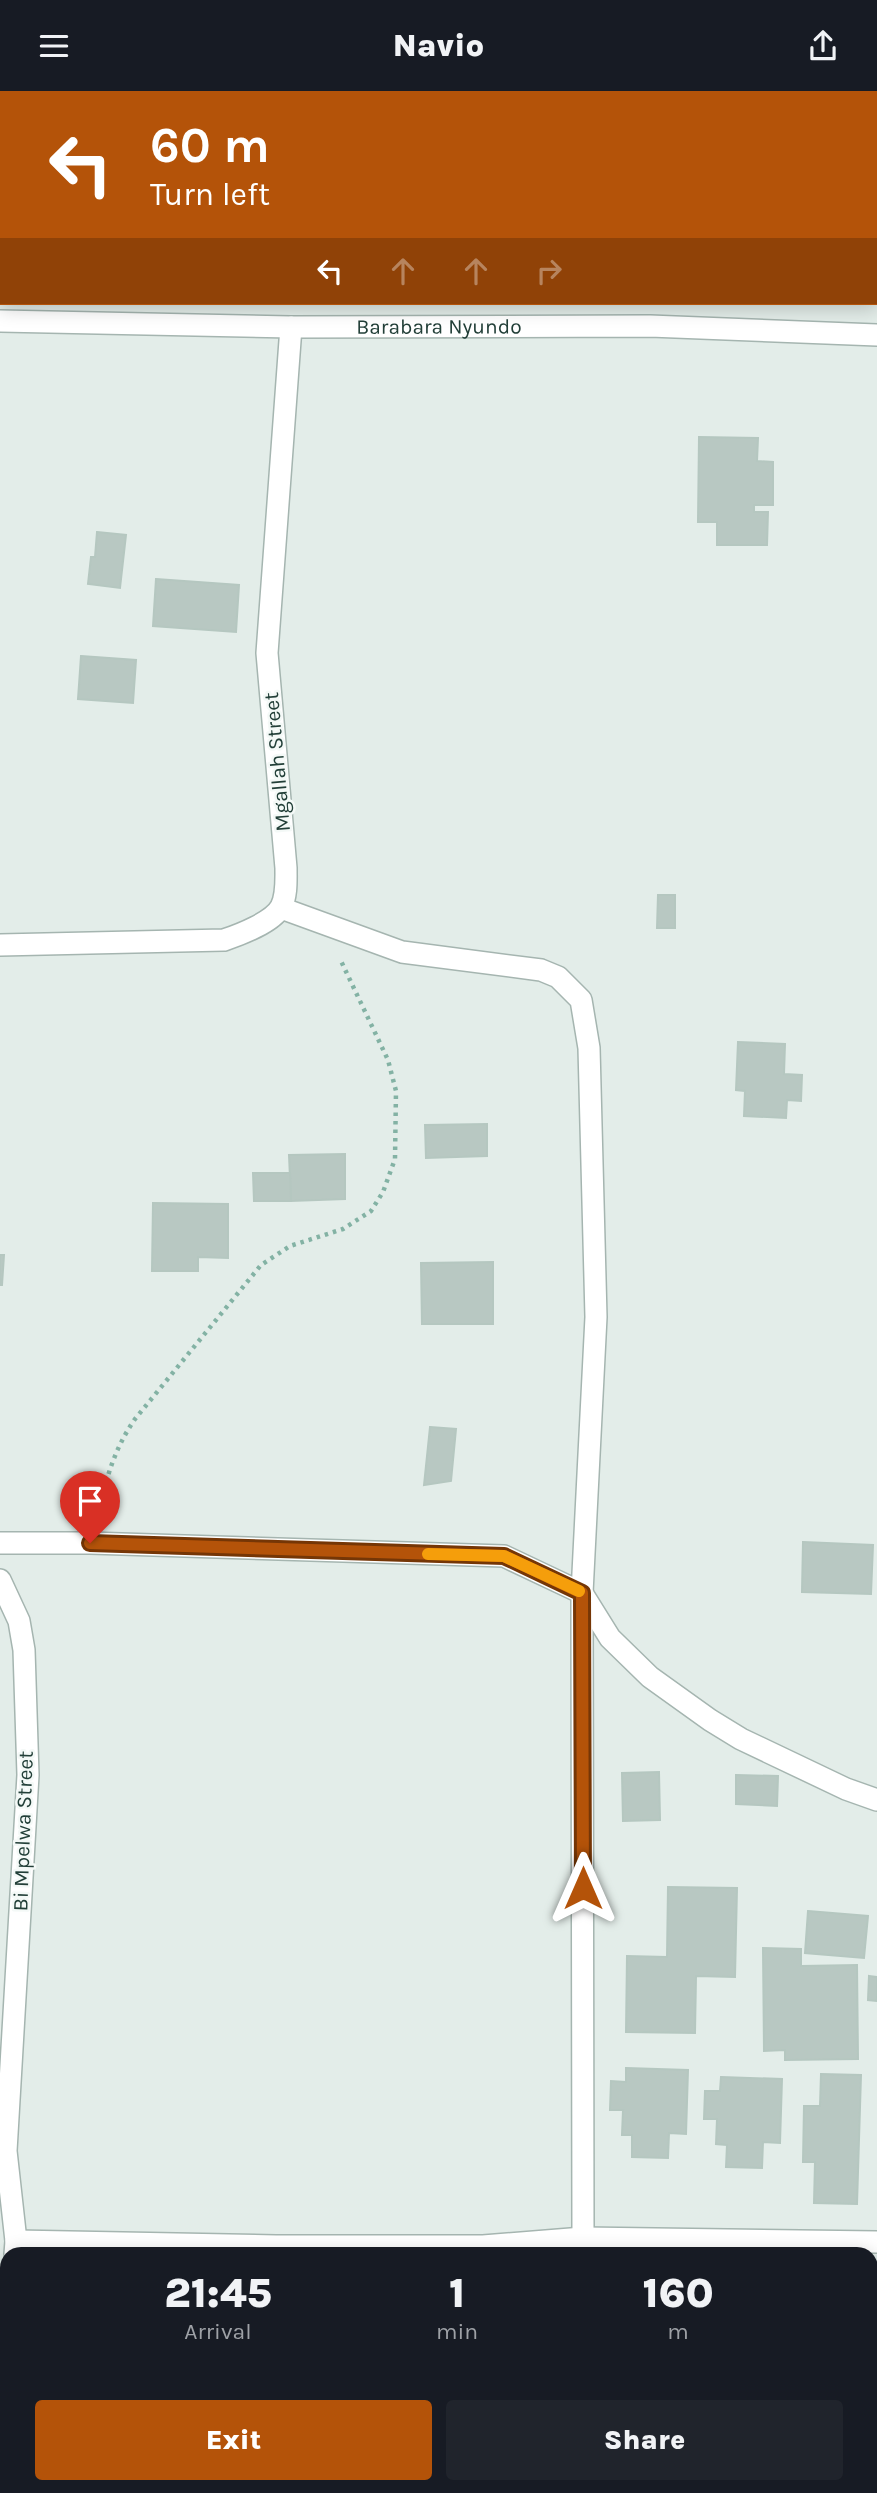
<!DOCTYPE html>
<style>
body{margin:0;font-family:Karla,sans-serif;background:#20242c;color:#f1f3f6;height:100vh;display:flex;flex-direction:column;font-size:26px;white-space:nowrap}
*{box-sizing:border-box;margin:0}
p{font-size:23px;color:#9ea1a6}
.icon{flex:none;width:38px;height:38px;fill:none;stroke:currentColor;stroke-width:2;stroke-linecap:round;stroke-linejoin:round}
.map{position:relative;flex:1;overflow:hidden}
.details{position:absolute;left:0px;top:2156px;width:878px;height:247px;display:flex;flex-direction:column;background:#171b24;border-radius:21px 21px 0 0;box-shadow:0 4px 18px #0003}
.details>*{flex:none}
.top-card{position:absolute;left:0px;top:0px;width:878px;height:214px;box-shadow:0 4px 18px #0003;background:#b45309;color:#fff;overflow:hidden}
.pin{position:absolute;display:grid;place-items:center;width:60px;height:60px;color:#fff;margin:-72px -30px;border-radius:50% 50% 50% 0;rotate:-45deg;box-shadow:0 0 7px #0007}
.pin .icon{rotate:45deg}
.me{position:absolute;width:77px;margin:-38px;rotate:0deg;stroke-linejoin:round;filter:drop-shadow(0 0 5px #0008)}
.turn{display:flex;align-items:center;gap:24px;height:147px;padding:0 35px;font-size:32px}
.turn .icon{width:91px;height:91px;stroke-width:2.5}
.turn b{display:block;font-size:49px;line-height:60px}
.lanes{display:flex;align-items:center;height:66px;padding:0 35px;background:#0003;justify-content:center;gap:35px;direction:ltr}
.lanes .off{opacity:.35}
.eta{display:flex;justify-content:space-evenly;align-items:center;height:119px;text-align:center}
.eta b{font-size:42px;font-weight:800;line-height:49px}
.button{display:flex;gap:14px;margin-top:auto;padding:14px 35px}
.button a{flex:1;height:80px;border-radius:7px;background:#b45309;color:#fff;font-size:28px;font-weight:800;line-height:80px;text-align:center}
.button a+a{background:#20242c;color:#f1f3f6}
header{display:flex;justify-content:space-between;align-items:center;height:91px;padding:0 35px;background:#171b24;font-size:32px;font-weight:800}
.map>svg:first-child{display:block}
</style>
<header><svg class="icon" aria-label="menu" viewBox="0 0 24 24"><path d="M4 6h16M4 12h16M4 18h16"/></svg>Navio<svg class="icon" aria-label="share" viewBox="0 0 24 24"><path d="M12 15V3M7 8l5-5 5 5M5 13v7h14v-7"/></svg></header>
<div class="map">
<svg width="877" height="2402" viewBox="0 0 877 2402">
<rect width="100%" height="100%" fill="#e3ede9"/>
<g fill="#b8c8c2" stroke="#b5c7c0" stroke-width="2">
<path d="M699,346L758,347L757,370L773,371V414H754V421H768L767,454H717V431H698Z"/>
<path d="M97,441L126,444L120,497L88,493L91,466H95Z"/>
<path d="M156,488L239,494L236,541L153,535Z"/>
<path d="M81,565L136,569L133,612L78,608Z"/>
<path d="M658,804H675V837H657Z"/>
<path d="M738,951L785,953L784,983L802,984L801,1010L787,1009L786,1027L744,1025L745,1000L736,999Z"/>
<path d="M487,1033V1065L426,1067L425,1034Z"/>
<path d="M345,1063V1108L291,1110L289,1064Z"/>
<path d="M253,1082H290L291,1110H254Z"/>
<path d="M153,1112L228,1113V1167L198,1166V1180H152Z"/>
<path d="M0,1164H4L2,1194H0Z"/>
<path d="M493,1171V1233H422L421,1172Z"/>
<path d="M430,1336L456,1338L451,1390L424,1394Z"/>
<path d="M803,1451L873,1454L871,1503L802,1501Z"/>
<path d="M659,1681L660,1729L623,1730L622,1682Z"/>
<path d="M736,1684L778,1685L777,1715L736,1713Z"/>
<path d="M668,1796L737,1797L735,1886L696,1885L695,1942L626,1941L627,1865L667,1866Z"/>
<path d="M808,1820L868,1825L864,1867L805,1862Z"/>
<path d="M763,1857L801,1858V1875L857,1874L858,1968L785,1969V1959L764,1960Z"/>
<path d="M869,1885L877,1886V1910L868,1909Z"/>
<path d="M626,1977L688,1979L686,2043L669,2042L668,2067L632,2066V2044H622L623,2019H610L611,1990L626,1991Z"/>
<path d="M821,1983L861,1984L857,2113L814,2112L815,2071H803L804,2015H820Z"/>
<path d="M721,1986L782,1988L780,2052L763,2051L762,2077L726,2076L727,2054L716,2053L717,2028H704L705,2000H720Z"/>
<path d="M872,2331H877V2402H816V2396H872Z"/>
</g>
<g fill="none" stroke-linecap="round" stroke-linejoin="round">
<defs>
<g id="minor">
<path id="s1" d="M0,230L291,236L650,235L877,244"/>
<path d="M281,817L402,861L541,879L558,886L581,909L589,957L596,1226L582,1502L583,2147"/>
<path d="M0,854L224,849C239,844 273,831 281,816C287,805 286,789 286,777L267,562L291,236"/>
<path d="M0,1452H90L504,1465L582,1502L610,1547L650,1586L710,1629L741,1648L846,1698L877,1709"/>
<path d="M0,1489L19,1530L24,1559L28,1684L6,2060L16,2150L15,2163"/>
<path d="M16,2150L276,2155H483L583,2147L877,2151"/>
<path d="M0,2369L7,2264"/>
</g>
</defs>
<use href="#minor" stroke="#a5b5b0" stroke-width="24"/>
<path stroke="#83b2a4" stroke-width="4.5" stroke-dasharray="3.5 5" stroke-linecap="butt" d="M97,1424C107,1387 113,1360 135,1328L261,1174L290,1155L343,1138L371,1120L383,1101L395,1068L396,1000L388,969L341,870"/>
<use href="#minor" stroke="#fff" stroke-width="21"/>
</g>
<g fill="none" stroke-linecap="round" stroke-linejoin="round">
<defs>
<path id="route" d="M90,1452L504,1465L582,1502L583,1797"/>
</defs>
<use href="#route" stroke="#753606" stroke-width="18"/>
<use href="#route" stroke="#b45309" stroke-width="12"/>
<path stroke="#f59e0b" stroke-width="12" d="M428,1463L504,1465L579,1500"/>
</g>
<g text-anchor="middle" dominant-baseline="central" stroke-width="5" stroke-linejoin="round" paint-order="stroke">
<g font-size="21" fill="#223f38" stroke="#f4f9f7">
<text stroke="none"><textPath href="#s1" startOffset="439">Barabara Nyundo</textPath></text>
<text transform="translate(277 671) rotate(-95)">Mgallah Street</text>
<text transform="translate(23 1740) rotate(-88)">Bi Mpelwa Street</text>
</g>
</g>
</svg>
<div class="pin" style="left:90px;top:1452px;background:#d93025"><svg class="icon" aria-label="arrive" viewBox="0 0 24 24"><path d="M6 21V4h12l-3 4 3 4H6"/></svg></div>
<svg class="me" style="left:583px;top:1797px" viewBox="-20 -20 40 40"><path d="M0-17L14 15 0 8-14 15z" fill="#b45309" stroke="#fff" stroke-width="4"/></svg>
<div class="top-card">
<div class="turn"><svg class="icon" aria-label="left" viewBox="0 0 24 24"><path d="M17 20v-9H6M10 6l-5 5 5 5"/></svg><div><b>60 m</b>Turn left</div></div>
<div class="lanes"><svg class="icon" aria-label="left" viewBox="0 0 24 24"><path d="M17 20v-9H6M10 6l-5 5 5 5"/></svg><svg class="icon off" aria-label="ahead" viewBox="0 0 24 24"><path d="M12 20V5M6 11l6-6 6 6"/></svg><svg class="icon off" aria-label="ahead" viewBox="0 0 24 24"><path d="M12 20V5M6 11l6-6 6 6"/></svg><svg class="icon off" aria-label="right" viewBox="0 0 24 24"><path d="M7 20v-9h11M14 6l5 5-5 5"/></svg></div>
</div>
<section class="details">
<div class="eta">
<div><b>21:45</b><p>Arrival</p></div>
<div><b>1</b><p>min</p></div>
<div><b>160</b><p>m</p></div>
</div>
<div class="button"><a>Exit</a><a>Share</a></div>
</section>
</div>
